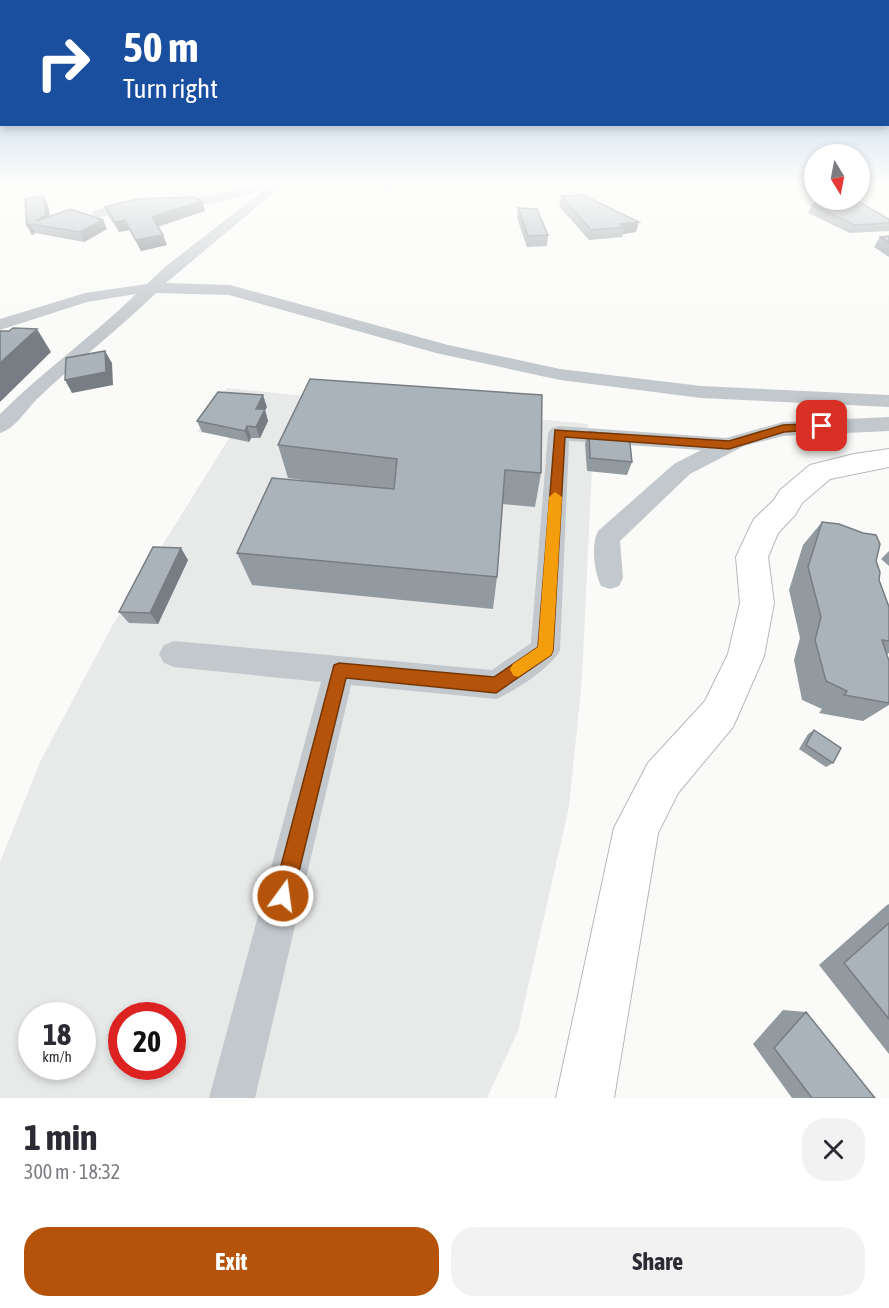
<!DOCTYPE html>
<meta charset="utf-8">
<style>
body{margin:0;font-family:"Asap Condensed",sans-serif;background:#f2f2f3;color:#2b2b33;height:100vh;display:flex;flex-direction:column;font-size:22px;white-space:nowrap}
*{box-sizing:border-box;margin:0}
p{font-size:20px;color:#7c7c81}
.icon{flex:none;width:33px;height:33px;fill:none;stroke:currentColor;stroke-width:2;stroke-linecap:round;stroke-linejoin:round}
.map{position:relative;height:1098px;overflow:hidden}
.sheet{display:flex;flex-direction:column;background:#fff;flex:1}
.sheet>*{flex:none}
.banner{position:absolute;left:0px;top:0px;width:890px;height:126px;box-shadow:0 3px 9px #0003;background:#1a4fa0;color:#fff;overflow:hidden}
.needle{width:39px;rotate:170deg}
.controls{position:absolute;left:804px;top:144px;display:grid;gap:12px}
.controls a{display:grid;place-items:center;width:66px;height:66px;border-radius:50%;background:#fff;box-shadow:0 3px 9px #0003;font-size:30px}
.speed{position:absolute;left:18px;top:1002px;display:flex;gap:12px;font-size:30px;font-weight:700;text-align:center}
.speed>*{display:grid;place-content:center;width:78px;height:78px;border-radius:50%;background:#fff;box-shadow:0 3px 9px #0003;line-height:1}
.speed small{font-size:15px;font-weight:400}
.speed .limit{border:9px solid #d22;background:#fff;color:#111}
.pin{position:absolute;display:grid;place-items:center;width:51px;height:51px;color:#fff;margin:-26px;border-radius:12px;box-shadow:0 3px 9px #0006}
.me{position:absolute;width:66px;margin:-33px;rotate:14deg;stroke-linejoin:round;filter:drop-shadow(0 0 4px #0008)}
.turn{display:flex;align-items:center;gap:21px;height:126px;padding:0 24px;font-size:27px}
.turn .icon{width:78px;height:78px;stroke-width:2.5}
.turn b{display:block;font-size:42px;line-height:51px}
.round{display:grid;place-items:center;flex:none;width:63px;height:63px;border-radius:24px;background:#f2f2f3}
.head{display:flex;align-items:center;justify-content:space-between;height:102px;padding:0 24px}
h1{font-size:36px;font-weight:700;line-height:45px}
.button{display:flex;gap:12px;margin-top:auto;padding:12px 24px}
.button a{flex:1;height:69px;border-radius:24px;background:#b45309;color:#fff;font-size:24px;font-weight:700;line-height:69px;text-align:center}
.button a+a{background:#f2f2f3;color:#2b2b33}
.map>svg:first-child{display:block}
</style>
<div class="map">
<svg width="889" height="1098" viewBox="0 0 889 1098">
<rect width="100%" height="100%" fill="#fafaf8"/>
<path fill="#e8e9e9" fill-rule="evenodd" d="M227,388L588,424L592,467L582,679L569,807L518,1031L487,1098H0V862L41,760L112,626L231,435L197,432ZM32,1016H82V1066H32ZM122,1016H172V1066H122Z"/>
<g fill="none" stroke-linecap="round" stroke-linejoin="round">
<defs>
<path id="major" d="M889,449V467L830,479L802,503L795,515L778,533L768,557L774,603L764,656L733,727L678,793L658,833L614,1098H556L614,828L648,763L705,701L728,654L740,603L736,557L750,527L754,519L774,500L780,490L810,465L854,454Z"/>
</defs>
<use href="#major" stroke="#b5babe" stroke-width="2"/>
<g fill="#c3c8cc" fill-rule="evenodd">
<path d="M253,184H284L166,283L230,285L448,345L560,369L701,386L889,395V407L701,398L560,380L436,353L229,295L156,293C118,330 76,362 37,399C26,410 15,429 0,433V414C43,371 93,336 136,294L87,302L0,330V319L85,293L147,284L165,267L264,190L209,204L140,206L98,218L93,217L92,214L93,211L139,198L209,196Z"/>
<path d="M372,184H404L389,191Z"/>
<path d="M889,417V431L783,436L744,446L690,474L620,541L623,578L619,586L610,589L601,586C594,572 591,544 598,531L674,464L701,450L569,441L560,650C552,667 514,692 496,699L351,685L255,1098H209L321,682L174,667L164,663L159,654L164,645L174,641L492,670L531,643L548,433L552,428L559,426L726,438L783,422Z"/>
</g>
<use href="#major" fill="#fff" fill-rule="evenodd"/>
</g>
<g fill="#929a9f">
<path d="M43,196L48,205L50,216L107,229L84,242L35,233L32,235L27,226Z"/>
<path d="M561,196L636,232L623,234L622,237L589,240L559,206Z"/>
<path d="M202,201L205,211L158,227L167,245L141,251L129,230L119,232L109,217L105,207Z"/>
<path d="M812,205L889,219V231L850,233L808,213Z"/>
<path d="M518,208L548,235L547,246L527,247L517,218Z"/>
<path d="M889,236V257L874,247L880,237Z"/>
<path d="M267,407L265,410L268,421L260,438H251L249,442L202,432L197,421Z"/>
<path d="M589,432L632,462L627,475L587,471L585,444Z"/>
<path d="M278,445L541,473L535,507L502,504L497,577L493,609L252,585L237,553L317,482L288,478Z"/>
<path d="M822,522L876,561L879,580L889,607V653L887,654L889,661V705L863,721L819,713L822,709L802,700L794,660L800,638L789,590L803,545Z"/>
<path d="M889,551V566L881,559Z"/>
<path d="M188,560L158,624L129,623L119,612Z"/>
<path d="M814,730L833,763L826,767L799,749L808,734Z"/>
<path d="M889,904V1054L819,965L887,905Z"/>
<path d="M783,1010L806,1012L875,1098H792L753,1044Z"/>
</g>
<g fill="#777d82">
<path d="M43,196L48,205L51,225H38Z"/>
<path d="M202,201L205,211L155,227L152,217Z"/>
<path d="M103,220L107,229L84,242L80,232Z"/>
<path d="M125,220L129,230L119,232L115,222Z"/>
<path d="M639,222L636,232L623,234L625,227L620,224Z"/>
<path d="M30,224L35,233L32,235L27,226Z"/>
<path d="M163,235L167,245L141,251L136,240Z"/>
<path d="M37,329L51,352L0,402V363Z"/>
<path d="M105,351L112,363L113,385L72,393L65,380Z"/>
<path d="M263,395L267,407L265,410L268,421L260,438L256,427V409Z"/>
<path d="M247,426L251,438L249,442L245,431Z"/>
<path d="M181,548L188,560L158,624L150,613Z"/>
</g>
<g fill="#aab3b9" stroke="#777d82" stroke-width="1.5">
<path d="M583,195L639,222L620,224L625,227L591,230L561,196Z"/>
<path d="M43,196L46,215L36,221L71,209L103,220L80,232L30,224L27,226L25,199Z"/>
<path d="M192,197L202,201L152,217L163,235L136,240L125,220L115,222L105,207L137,199Z"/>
<path d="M831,200H856L889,219V223L855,225L812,205Z"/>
<path d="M518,208L537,209L548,235L528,236Z"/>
<path d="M889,236V243L880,237Z"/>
<path d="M13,328L37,329L0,363V331H9Z"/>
<path d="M105,351L106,372L65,380L66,358Z"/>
<path d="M310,379L542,395L541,473L505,470L497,577L237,553L272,478L394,489L397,459L278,445Z"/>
<path d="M218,392L263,395L256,409H265L256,427L247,426L245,431L197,421Z"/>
<path d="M589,432L629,435L632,462L590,458Z"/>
<path d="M822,522L839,524L863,533L876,535L880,544L876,561L880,572L879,580L889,607V641L882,640L889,661V703L844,695L847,691L826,681L815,640L821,617L808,567Z"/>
<path d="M153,547L181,548L150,613L119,612Z"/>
<path d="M814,730L841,748L833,763L806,745Z"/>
<path d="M889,923V1019L844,963Z"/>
<path d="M806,1012L875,1098H812L774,1048Z"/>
</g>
<linearGradient id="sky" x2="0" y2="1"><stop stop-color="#96bcdc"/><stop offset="0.54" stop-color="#fdfdfc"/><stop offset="1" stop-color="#fdfdfc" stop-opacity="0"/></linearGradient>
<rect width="889" height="338" fill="url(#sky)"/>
<path fill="#b45309" stroke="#753606" stroke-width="1.5" d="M822,423L826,424V429L784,432L729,449L565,437L553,650L551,655L496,693L346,678L293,896L290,903L283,906L276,903L273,896L334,665L339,663L494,677L538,647L555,430L729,441L783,425Z"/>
<path fill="#f59e0b" d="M555,492L562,497L553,650L551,655L518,677L513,675L510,669L513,664L538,647L549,497Z"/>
</svg>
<div class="controls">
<a><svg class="needle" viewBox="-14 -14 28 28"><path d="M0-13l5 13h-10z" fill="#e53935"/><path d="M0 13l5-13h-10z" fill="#7c7c81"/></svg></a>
</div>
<div class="speed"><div>18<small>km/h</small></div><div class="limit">20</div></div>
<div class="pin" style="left:822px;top:426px;background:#d93025"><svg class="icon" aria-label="arrive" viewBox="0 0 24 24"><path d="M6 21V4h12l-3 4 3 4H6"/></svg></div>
<svg class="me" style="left:283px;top:896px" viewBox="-20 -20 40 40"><circle r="17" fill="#b45309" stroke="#fff" stroke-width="3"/><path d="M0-11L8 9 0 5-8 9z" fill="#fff"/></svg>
<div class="banner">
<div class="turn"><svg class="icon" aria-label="right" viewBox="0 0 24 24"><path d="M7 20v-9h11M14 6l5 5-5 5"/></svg><div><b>50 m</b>Turn right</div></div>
</div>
</div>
<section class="sheet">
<div class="head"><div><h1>1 min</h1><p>300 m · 18:32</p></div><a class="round"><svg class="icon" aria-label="close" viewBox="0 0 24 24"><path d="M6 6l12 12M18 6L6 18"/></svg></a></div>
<div class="button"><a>Exit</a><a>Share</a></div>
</section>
